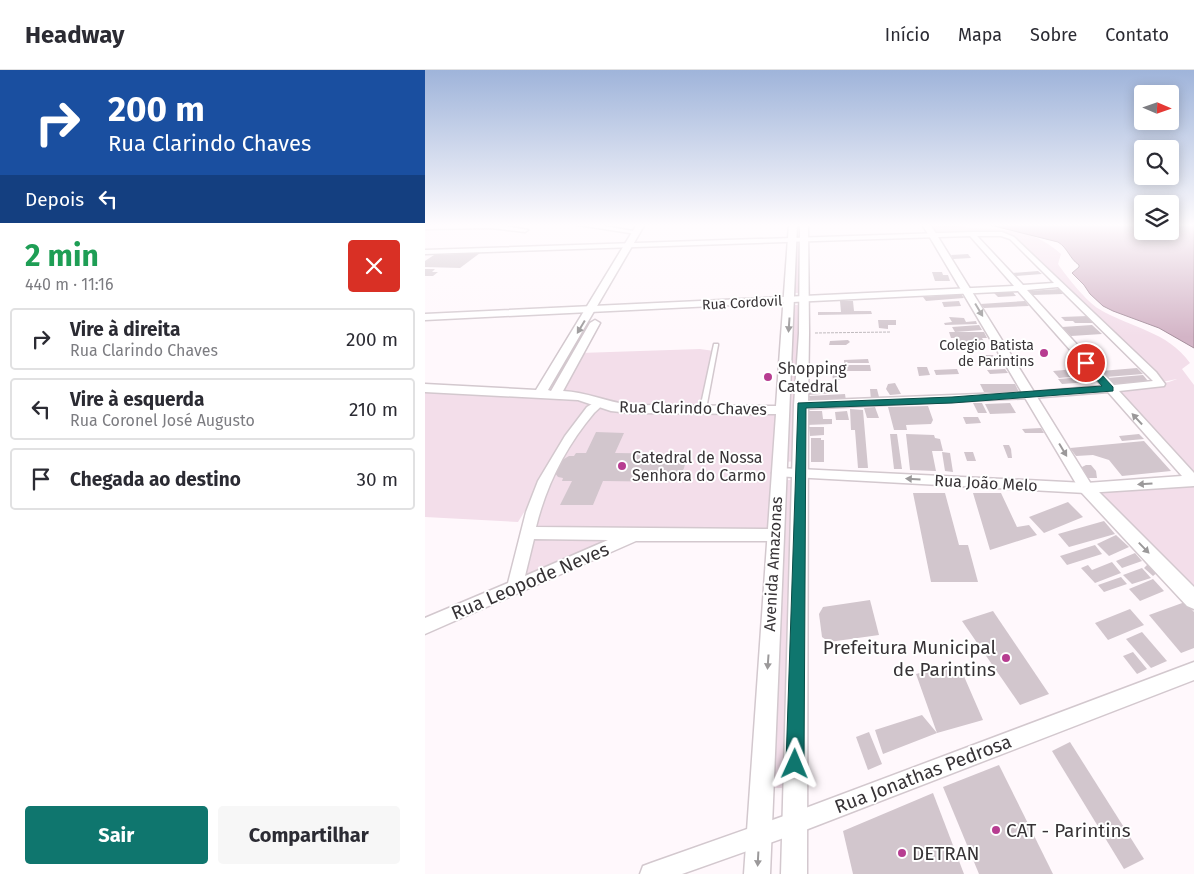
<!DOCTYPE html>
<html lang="pt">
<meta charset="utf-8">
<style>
body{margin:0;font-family:"Fira Sans",sans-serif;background:#f7f7f7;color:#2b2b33;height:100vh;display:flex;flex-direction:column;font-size:19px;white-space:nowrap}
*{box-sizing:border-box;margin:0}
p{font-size:16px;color:#7c7c81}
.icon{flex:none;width:28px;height:28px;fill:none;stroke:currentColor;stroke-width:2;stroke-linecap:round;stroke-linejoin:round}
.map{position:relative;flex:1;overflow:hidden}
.side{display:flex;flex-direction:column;background:#fff;width:425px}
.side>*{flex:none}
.banner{background:#1a4fa0;color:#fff;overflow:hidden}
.needle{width:32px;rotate:92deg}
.controls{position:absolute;left:709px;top:15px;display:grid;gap:10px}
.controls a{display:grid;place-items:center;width:45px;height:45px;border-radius:5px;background:#fff;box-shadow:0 2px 12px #0003;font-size:25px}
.pin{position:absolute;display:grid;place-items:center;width:42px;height:42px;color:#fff;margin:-21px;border:2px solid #fff;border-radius:50%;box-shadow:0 1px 5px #0007}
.me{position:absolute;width:55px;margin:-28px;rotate:1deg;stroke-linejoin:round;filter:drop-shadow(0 0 4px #0008)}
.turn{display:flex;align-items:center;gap:18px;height:105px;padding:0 25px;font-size:22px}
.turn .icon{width:65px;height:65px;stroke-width:2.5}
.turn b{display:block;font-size:35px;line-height:42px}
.then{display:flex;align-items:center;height:48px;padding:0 25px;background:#0003;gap:10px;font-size:19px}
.round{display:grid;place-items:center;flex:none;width:52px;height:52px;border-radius:5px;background:#f7f7f7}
.headline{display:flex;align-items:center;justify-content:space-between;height:85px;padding:0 25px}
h1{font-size:30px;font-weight:700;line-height:38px;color:#1e9e55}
.action{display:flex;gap:10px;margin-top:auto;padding:10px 25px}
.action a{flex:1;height:58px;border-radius:5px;background:#0f766e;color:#fff;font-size:20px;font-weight:700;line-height:58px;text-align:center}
.action a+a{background:#f7f7f7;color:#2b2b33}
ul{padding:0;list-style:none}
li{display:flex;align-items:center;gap:15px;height:62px;margin:0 10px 8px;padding:0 15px;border:2px solid #e1e1e2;border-radius:5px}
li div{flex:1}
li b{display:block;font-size:19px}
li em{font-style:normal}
header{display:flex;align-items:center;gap:30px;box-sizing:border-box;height:70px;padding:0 25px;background:#fff;border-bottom:1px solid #e1e1e2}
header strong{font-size:24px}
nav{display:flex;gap:28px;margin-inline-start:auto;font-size:18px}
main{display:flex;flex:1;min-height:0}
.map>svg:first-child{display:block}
</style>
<header>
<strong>Headway</strong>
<nav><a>Início</a><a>Mapa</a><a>Sobre</a><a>Contato</a></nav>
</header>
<main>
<section class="side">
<div class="banner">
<div class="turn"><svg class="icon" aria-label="right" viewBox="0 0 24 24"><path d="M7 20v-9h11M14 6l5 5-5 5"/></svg><div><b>200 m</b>Rua Clarindo Chaves</div></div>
<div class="then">Depois<svg class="icon" aria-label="left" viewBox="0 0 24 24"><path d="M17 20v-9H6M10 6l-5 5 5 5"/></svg></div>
</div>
<div class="headline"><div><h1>2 min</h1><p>440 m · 11:16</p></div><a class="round" style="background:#d93025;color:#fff"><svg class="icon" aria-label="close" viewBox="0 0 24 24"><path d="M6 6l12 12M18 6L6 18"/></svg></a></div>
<ul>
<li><svg class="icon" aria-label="right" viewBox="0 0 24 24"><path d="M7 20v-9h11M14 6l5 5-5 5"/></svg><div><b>Vire à direita</b><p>Rua Clarindo Chaves</p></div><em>200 m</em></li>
<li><svg class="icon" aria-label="left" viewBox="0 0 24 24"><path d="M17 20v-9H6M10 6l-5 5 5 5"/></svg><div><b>Vire à esquerda</b><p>Rua Coronel José Augusto</p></div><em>210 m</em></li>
<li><svg class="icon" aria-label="arrive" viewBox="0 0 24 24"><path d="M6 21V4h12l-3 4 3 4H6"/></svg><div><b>Chegada ao destino</b></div><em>30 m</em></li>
</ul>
<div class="action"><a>Sair</a><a>Compartilhar</a></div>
</section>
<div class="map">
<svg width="769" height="804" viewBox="0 0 769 804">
<rect width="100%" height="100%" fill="#fff8fc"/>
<g fill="#f3deea">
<path d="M504,154C517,154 528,155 540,157C576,161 606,156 636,184L633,194C641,206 662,232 674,239C706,258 742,261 765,293L757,299L769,315V405L691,319L744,312L752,309L737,312L597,176L577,164H513Z"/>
<path d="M370,172H376L375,223H368Z"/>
<path d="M368,235H375L371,391L360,392Z"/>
<path d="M275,279L289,281L277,338H358L351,464L210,462L92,516L120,411L175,332L131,325L155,283Z"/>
<path d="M0,322L168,332L93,452L0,447Z"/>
<path d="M360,410H370L362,718H347Z"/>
<path d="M769,415V523L671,421Z"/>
</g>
<path fill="#d3b4c6" stroke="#a48d9b" d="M545,154H717L718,161H745V154H769V278L734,258L688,241L678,236L665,224L659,215L647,203L654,197V195C644,188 643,178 633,172L565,155Z"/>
<g fill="#d2c6cd">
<path d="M55,183L35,198L0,197V191L9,185Z"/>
<path d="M543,184L546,188L528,189L526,185Z"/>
<path d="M0,199H10L7,202H13L8,206H0Z"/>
<path d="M613,201L617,204L590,206L587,203Z"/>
<path d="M507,202H517L518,205H523L525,211H510Z"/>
<path d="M634,219L638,224L608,225L604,221Z"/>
<path d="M587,221L591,226L573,227L569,223Z"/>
<path d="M536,224L539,228L501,231L498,227Z"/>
<path d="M415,231H428L429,241H446L447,244L393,245V242H416Z"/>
<path d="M534,231L536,236L519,237L517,232Z"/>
<path d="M600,231L604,236L559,238L555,234Z"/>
<path d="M663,246L669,253H650L648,251H640L636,247Z"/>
<path d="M524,247L539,248L541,252L551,251L552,254L520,255L519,253L527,252Z"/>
<path d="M453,250H471V255H463V259L454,258Z"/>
<path d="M554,255L557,260L530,262L527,257Z"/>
<path d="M667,255L677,264L646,266L637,257Z"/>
<path d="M524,262H559L562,268H557L561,275L537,276L533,268H526Z"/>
<path d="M423,270L425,272L421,275H404L405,271Z"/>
<path d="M553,285H568L571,292H556Z"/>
<path d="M443,289L444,293H419V290Z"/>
<path d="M407,295H445L446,301H407Z"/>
<path d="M492,297H502L505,305L494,306Z"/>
<path d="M712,298L718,304L681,307L676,301Z"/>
<path d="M532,299L534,304L511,305L509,300Z"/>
<path d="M580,299L583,303L565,304L562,300Z"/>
<path d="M650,299L656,306L634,308L628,301Z"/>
<path d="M407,303H418L419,310H408Z"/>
<path d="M718,305L723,311L688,314L683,308Z"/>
<path d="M660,307L664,312L637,314L633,309Z"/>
<path d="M470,313L476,324L465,325L461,319L463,314Z"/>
<path d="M555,314H590L594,322H559Z"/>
<path d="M382,315L390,318L401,319L408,315L410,323L383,325Z"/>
<path d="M445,319H452L454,327H463L462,330H446Z"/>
<path d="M420,324L421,331L385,333L384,326Z"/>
<path d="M548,333H557L562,343H553Z"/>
<path d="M585,333L591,343L565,344L560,334Z"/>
<path d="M503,336L508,350L506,354L481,355L482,360H469L463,337Z"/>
<path d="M450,337L454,348H442L439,338Z"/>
<path d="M425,339L438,340L443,398H433L430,360H426Z"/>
<path d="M381,341H397L398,349H407V354L381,355Z"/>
<path d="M422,341L424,350H411L410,342Z"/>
<path d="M538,347H553L556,353L541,354Z"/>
<path d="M384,357H399V365L385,366Z"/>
<path d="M616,358L619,363H600L597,359Z"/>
<path d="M171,362L199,363L190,383L263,384L255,412L178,411L168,435H135L147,411H137L138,408L133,407L130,403L137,390L144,386H149L151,383H161Z"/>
<path d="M465,364H472L477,399H469Z"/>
<path d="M481,364L509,365L510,368L515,369L518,381H507L511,401L485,400Z"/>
<path d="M714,364L719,369L697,371L694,366Z"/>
<path d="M386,368H396V370H399V392H386Z"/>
<path d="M719,371L746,401L697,406L684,390L668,385L651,386L645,378Z"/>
<path d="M578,375H584L586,379L587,388H583Z"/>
<path d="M517,382L525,383L528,402L520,401Z"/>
<path d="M539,382H548L551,391H542Z"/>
<path d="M661,395H666L671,401L672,408H660L655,398Z"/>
<path d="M488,423H520L534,475H543L553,512H506Z"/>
<path d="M548,423H576L592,457L604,455L612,465L565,480Z"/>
<path d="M643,432L658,447L619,463L604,447Z"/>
<path d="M679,451L690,464L644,477L633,464Z"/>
<path d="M691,465L704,477L684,486L672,474Z"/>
<path d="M670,475L677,484L642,495L635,486Z"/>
<path d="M710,483L717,491L697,498L691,491Z"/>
<path d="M687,492L696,503L670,513L656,498L663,495L667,500Z"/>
<path d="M723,494L733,502L728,506L719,498Z"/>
<path d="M717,498L726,508L707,514L698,505Z"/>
<path d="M696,507L702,514L679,522L673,515Z"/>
<path d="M728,509L739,521L715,531L704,519Z"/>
<path d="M445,530L454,565L404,572L397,567L394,544L398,537Z"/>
<path d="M760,532L769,542V578L756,583L724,545Z"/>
<path d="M705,539L719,555L683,570L670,553Z"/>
<path d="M568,541L624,624L595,635L537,551Z"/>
<path d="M717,562L742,591L726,598L701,569Z"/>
<path d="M708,582L722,599L712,604L698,586Z"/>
<path d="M526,595L531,605L538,604L558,650L512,663L458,684L450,660L497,645L512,663L491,604Z"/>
<path d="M444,662L457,694L443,700L431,667Z"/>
<path d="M645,672L719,789L699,799L627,681Z"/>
<path d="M574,695L628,804H554L518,717Z"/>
<path d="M508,723L539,804H428L418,761Z"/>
</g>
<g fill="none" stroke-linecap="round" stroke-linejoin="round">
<defs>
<path id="service" d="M289,274H293V275L281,339L278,341L275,339Z"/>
<g id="minor">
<path d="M69,154L103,160L100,162L66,158L0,159V155Z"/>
<path d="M147,154H168L214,162L211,164Z"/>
<path d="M547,162H577L589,167L731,302L740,314L739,316L694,321L769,403V416L661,423L349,406L347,403L349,400L353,398L661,413L757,406L683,322L606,328L376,339L371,335L376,331L606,322L677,316L593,221L0,250V244L589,216L545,166L0,184V180ZM552,166H576L585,169L629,213L598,215ZM633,217L723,306L728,311L689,315L602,220Z"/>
<path d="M175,329L180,332C177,336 173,339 169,343C141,376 121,416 111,457L351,459L356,461L358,465L356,469L351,471H211L0,564V548L83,513L101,442L113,411L140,366L162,337ZM109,469L183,470L100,506Z"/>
<path d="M769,592V610L370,764L257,804H215L218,796L226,793L370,742Z"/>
</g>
<g id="tertiary">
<path d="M212,154H220L123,320L126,321L165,253L170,250L175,253L138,321C161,322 182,332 205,335L351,336L364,154H372L345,804H319L351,344L205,343L186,341L153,330L0,322V314L111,320Z"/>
<path d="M375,154H383L384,263L383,335L382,804H356L369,335L374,263Z"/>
<path d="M497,154H505L666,414L769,517V539L762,536L656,422Z"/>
</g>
</defs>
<use href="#service" stroke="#d3c8ce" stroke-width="3"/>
<use href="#minor" stroke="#d3c8ce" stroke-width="3"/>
<use href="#tertiary" stroke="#d3c8ce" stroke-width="3"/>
<path stroke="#beb8bc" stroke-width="1" stroke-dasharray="3 1" stroke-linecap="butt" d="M390,263L466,262"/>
<use href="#service" fill="#fff" fill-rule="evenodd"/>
<use href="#minor" fill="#fff" fill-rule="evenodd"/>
<use href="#tertiary" fill="#fff" fill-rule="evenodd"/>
</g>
<defs><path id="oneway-solid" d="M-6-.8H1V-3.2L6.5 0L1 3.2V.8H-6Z" transform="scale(1.25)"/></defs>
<g fill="#9b999a">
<use href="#oneway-solid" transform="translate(554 240) rotate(59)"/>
<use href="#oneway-solid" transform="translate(364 255) rotate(94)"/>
<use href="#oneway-solid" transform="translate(156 257) rotate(121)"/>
<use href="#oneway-solid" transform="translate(712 349) rotate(-133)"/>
<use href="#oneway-solid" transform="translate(638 380) rotate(59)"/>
<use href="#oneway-solid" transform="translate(488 409) rotate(-177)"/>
<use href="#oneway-solid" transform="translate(720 414) rotate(176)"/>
<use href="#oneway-solid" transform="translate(719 478) rotate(46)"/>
<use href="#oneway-solid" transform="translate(343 592) rotate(94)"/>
<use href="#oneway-solid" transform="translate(333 789) rotate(93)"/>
</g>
<linearGradient id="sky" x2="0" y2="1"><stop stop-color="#9fb4da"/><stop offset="0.58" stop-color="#fffcfe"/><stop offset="1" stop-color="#fffcfe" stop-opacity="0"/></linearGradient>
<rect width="769" height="267" fill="url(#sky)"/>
<path fill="#0f766e" stroke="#0a4d48" d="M661,290L664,291L688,317V321L527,333L381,338L379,694L376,701L370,703L364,701L361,694L373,333L527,327L677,316L657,293Z"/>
<g fill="#b73d91" stroke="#fff" stroke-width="2">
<circle cx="619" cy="283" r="5"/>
<circle cx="343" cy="307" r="5"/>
<circle cx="197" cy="396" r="5"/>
<circle cx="581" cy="588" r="5"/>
<circle cx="571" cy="760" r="5"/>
<circle cx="477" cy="783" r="5"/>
</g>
<g text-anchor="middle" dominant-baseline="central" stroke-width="4" stroke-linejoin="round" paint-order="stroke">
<g font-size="14" fill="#373336" stroke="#fff">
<text transform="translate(317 233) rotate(-3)">Rua Cordovil</text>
</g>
<g font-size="14" fill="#373336" stroke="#fff" text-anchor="end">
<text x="609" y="275">Colegio Batista<tspan x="609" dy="16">de Parintins</tspan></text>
</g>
<g font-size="16" fill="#373336" stroke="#fff" text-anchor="start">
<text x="353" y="298">Shopping<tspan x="353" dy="18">Catedral</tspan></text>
<text x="207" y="387">Catedral de Nossa<tspan x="207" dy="18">Senhora do Carmo</tspan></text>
</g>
<g font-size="16" fill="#373336" stroke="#fff">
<text transform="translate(268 338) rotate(1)">Rua Clarindo Chaves</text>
<text transform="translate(561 413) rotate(3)">Rua João Melo</text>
<text transform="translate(348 494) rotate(-87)">Avenida Amazonas</text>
</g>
<g font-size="19" fill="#373336" stroke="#fff">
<text transform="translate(105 511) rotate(-23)">Rua Leopode Neves</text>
<text transform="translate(498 704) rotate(-21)">Rua Jonathas Pedrosa</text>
</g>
<g font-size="19" fill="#373336" stroke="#fff" text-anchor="start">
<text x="571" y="577" text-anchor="end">Prefeitura Municipal<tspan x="571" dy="22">de Parintins</tspan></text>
<text x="581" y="760">CAT - Parintins</text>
<text x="487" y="783">DETRAN</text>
</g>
</g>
</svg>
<div class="controls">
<a><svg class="needle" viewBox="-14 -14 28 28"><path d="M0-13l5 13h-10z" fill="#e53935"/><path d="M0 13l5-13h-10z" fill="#7c7c81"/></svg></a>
<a><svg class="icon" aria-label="search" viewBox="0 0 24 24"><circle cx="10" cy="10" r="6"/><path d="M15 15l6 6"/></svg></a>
<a><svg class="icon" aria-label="layers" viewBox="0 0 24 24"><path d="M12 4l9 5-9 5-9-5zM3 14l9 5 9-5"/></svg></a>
</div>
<div class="pin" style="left:661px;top:293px;background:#d93025"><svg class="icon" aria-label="arrive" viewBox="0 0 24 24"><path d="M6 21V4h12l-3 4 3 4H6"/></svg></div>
<svg class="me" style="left:370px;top:694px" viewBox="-20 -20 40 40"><path d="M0-17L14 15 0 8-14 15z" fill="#0f766e" stroke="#fff" stroke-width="4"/></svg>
</div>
</main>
